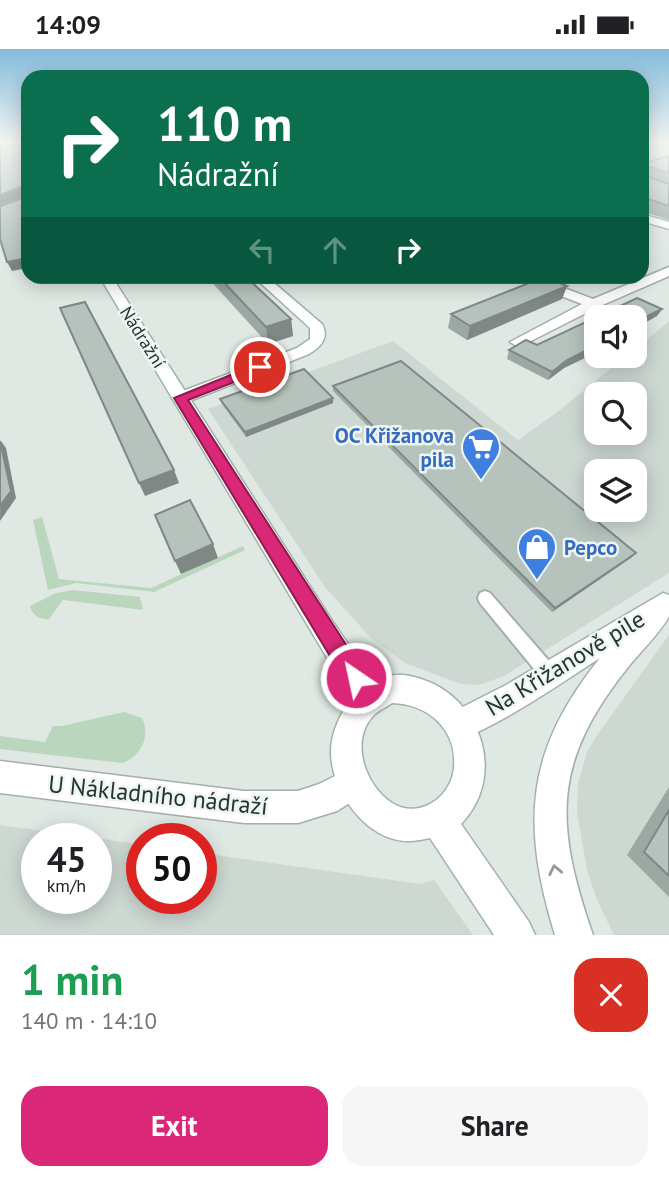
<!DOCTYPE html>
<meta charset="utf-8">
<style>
body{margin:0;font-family:"PT Sans",sans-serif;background:#f6f6f6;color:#202124;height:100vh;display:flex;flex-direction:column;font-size:26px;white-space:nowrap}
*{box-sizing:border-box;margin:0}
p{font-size:23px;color:#757577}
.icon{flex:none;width:38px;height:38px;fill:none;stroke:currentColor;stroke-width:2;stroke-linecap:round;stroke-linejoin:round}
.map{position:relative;height:886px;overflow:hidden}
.drawer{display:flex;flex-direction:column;background:#fff;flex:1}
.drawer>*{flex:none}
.guide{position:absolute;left:21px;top:21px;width:628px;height:214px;border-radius:21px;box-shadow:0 4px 18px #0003;background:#0b6e4f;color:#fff;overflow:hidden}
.controls{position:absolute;left:584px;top:256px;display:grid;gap:14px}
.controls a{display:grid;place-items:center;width:63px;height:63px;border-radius:14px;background:#fff;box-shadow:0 4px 18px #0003;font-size:35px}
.speed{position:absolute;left:21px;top:774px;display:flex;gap:14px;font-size:35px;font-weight:700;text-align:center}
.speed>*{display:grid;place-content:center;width:91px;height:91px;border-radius:50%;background:#fff;box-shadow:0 4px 18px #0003;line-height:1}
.speed small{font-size:18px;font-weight:400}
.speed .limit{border:10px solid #d22;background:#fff;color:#111}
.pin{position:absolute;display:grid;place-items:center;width:60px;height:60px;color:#fff;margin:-30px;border:4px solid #fff;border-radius:50%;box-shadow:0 2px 7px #0007}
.me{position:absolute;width:77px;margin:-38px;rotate:326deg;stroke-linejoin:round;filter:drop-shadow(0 0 5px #0008)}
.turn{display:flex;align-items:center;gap:24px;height:147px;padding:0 21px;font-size:32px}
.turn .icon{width:91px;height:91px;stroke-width:2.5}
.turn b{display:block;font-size:49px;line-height:60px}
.lanes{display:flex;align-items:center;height:66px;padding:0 21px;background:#0003;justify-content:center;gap:35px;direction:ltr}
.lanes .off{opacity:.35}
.round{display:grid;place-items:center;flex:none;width:74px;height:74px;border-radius:21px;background:#f6f6f6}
.summary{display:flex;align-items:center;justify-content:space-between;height:119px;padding:0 21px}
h1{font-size:42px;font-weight:800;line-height:52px;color:#1e9e55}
.button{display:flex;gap:14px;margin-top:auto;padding:14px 21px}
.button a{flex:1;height:80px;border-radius:21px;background:#db2777;color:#fff;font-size:28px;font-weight:800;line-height:80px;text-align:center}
.button a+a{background:#f6f6f6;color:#202124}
.status{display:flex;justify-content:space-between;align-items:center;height:49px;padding:0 35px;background:#fff;direction:ltr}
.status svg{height:19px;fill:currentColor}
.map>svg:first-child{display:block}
</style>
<div class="status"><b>14:09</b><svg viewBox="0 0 49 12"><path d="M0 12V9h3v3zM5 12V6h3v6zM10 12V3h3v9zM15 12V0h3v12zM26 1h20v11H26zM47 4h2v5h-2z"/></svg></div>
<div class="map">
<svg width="669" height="886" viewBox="0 0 669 886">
<rect width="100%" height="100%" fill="#dfe8e3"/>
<g fill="#cdd8d2" fill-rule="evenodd">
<path d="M669,272V524L504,627L479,636L461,635L405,614L371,589L325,538L208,360L393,292L518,391L560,361L627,306H635V300ZM597,345H635V383H597ZM597,422H635V460H597Z"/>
<path d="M669,586V886H614L597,851L587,821L577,763L578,735L587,703L598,685Z"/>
<path d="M0,776L96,789H37V849H96V789L142,796V849H201V804L420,835L434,831L473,886H0Z"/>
</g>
<g fill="#bad7be">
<path d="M42,468L59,530L151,539L243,497L245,501L154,543L76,534L48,541L33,471Z"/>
<path d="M73,541L140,548L143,561L63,551L49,570C40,571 32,566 30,557L56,544Z"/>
<path d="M124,663L142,669C151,687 141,708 122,714L0,700V687L45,693L53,677H62Z"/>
</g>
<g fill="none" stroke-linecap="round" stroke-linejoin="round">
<defs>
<g id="service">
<path d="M620,228H629L644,235L637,237Z"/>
<path d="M485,542L490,544L556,620L558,626L556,632L550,634L544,632L480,554L478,549L480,544Z"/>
</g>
<g id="minor">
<path d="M642,165L669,173V180L642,172Z"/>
<path d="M669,218V227L598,258L523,296L518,298L510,293L582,255L520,231L519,228H535L593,250Z"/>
<path d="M254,228H267L322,275C330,289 320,298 309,305L187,353H175L172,349L175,345L297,299L310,290V279Z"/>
<path d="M663,544L669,546C669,552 669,562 669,567C664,579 638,606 629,617C552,713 554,773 593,886H555C521,775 525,702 600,609C555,638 510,670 460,691L449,687L445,676L449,665L506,636Z"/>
<path d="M0,712L244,742H298L319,735L353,718L364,723L369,734L364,745L337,762L298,774H244L0,744Z"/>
</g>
<g id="secondary">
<path d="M8,92L25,94L28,106Z"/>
<path d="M100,228H112L331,570L374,633C390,623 405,625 421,630C482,649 507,728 461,775L529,873L535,886H494L430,789C424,790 416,792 409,792C367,793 331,742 331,703C331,682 341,665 351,649ZM392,654C428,655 457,680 454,718C452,748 419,771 392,754C365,737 349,691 374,666C379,661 387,658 392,654Z"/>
</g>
</defs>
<use href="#service" stroke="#a3afa9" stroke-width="4"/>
<use href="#minor" stroke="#a3afa9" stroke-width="3"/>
<use href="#secondary" stroke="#a0b3a9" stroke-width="3"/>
<use href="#service" fill="#fff" fill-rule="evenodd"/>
<use href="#minor" fill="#fff" fill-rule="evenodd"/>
<use href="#secondary" fill="#fff" fill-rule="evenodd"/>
</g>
<g fill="#9ca8a2">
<path d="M669,107V171L642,162V115Z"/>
<path d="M207,228H246L291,270L293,287L268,295Z"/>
<path d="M567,237L562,250L467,291L448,279L451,265Z"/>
<path d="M637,249L662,260L657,267L635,279V268H597V303L564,319L548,331L507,310L509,301L526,291L537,296Z"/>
<path d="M333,337L632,508L552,563L333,342Z"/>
<path d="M333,349V354L246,388L222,355L220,350Z"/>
<path d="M669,738V848L627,806Z"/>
</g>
<g fill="#7f8884">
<path d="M24,137L27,146L0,156V146Z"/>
<path d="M28,209V219L12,222L7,213Z"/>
<path d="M567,237L562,250L467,291L470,277Z"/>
<path d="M662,260L657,267L635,279V273Z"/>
<path d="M291,270L293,287L268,295L266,278Z"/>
<path d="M597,296V303L564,319L548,331L552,323L567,311Z"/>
<path d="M333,349V354L246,388L245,383Z"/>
<path d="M1,392L6,399L16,449L0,472Z"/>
<path d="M174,421L179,434L145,447L139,434Z"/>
<path d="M213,495L218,509L181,525L175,512Z"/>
<path d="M636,504L632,508L552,563L555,559Z"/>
</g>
<g fill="#b5c3bc" stroke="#7f8884" stroke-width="2">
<path d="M27,96H28V209L7,213L0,190V157L25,148L27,140L24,137L0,146V98L18,97L26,101Z"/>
<path d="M669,107V124L647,117L644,119L645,127L669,135V157L642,148V115Z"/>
<path d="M219,228H246L291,270L266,278Z"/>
<path d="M544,228L567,237L470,277L451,265Z"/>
<path d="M637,249L662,260L635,273V268H597V296L567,311L552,323L509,301L526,291L537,296Z"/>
<path d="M85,253L174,421L139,434L60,259Z"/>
<path d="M401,312L636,504L555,559L333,337Z"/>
<path d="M304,320L333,349L245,383L220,350Z"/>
<path d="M0,392L11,442L0,457Z"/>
<path d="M190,451L213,495L175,512L155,466Z"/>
<path d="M669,761V827L644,803Z"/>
</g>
<defs><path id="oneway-chevron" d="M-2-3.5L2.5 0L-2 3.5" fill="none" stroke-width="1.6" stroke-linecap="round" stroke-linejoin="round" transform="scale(1.75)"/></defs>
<use stroke="#909a96" href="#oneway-chevron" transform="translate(555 821) rotate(-102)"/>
<linearGradient id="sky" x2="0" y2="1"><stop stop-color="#83bbdb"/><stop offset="0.43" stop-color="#f1f5f2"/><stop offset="1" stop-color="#f1f5f2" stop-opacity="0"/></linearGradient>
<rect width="669" height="216" fill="url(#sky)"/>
<path fill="#db2777" stroke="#8e194d" stroke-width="2" d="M260,314L267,318L265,321L188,351L363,622L366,629L363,637L356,640L348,637L174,349Z"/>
<defs>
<symbol id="supermarket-pin" viewBox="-11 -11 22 30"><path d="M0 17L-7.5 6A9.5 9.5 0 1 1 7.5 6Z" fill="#3f7fe0" stroke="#eff5f1"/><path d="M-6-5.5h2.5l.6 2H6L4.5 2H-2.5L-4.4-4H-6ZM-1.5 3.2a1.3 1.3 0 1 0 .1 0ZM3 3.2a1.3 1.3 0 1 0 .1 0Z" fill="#fff"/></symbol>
<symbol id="shop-pin" viewBox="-11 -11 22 30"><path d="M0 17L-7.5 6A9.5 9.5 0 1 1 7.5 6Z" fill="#3f7fe0" stroke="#eff5f1"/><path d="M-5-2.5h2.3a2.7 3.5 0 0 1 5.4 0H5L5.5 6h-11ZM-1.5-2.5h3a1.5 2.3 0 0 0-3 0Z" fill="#fff"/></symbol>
</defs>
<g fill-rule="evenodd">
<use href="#supermarket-pin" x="459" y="376" width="44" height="60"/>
<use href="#shop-pin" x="515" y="476" width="44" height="60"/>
</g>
<g text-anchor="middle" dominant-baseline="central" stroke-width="5" stroke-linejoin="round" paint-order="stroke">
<g font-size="18" fill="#22362e" stroke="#eff5f1">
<text transform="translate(143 288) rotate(58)">Nádražní</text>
</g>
<g font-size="21" font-weight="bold" fill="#366cbe" stroke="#eff5f1" text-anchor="end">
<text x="454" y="386">OC Křižanova<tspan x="454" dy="24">pila</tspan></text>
<text x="564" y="498" text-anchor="start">Pepco</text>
</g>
<g font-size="24" fill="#22362e" stroke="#eff5f1">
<text transform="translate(565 614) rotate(-31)">Na Křižanově pile</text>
<text transform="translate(158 746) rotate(6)">U Nákladního nádraží</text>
</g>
</g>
</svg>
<div class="controls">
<a><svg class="icon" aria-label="sound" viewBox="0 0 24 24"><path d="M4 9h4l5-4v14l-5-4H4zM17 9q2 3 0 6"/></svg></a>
<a><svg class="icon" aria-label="search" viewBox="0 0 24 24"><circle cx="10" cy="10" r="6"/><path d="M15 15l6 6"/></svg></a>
<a><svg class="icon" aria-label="layers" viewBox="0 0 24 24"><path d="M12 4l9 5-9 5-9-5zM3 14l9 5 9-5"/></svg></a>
</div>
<div class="speed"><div>45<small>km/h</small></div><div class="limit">50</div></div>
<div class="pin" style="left:260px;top:318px;background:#d93025"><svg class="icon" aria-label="arrive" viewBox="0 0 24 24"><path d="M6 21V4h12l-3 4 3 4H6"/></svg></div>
<svg class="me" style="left:356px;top:629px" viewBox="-20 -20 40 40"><circle r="17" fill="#db2777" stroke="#fff" stroke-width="3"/><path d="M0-11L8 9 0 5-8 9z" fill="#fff"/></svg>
<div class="guide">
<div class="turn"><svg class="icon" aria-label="right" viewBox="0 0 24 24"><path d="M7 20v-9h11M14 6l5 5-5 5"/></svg><div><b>110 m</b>Nádražní</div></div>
<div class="lanes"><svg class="icon off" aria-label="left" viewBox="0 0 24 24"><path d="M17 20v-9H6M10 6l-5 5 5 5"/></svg><svg class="icon off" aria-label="ahead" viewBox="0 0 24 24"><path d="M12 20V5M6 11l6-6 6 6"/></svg><svg class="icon" aria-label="right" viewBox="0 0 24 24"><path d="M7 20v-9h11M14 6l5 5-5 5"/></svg></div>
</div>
</div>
<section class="drawer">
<div class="summary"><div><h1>1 min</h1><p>140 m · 14:10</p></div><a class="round" style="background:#d93025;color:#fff"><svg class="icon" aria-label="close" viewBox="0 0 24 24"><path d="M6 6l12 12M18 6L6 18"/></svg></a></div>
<div class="button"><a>Exit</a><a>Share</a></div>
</section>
